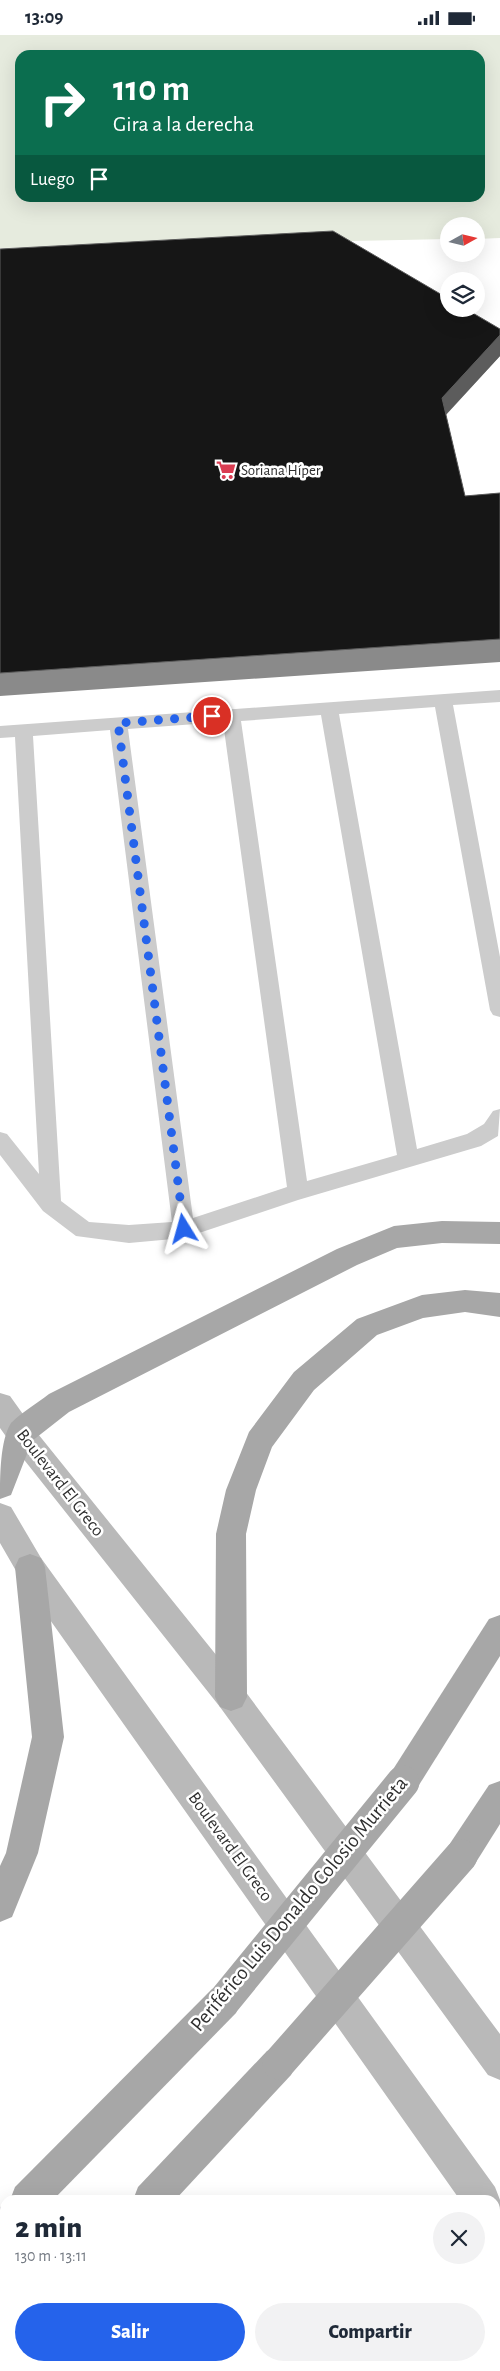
<!DOCTYPE html>
<html lang="es">
<meta charset="utf-8">
<style>
body{margin:0;font-family:"Alegreya Sans",sans-serif;background:#f2f2f3;color:#1f2937;height:100vh;display:flex;flex-direction:column;font-size:19px;white-space:nowrap}
*{box-sizing:border-box;margin:0}
p{font-size:16px;color:#747a83}
.icon{flex:none;width:28px;height:28px;fill:none;stroke:currentColor;stroke-width:2;stroke-linecap:round;stroke-linejoin:round}
.map{position:relative;flex:1;overflow:hidden}
.details{position:absolute;left:0px;top:2160px;width:500px;height:176px;display:flex;flex-direction:column;background:#fff;border-radius:15px 15px 0 0;box-shadow:0 5px 20px #0002}
.details>*{flex:none}
.guide{position:absolute;left:15px;top:15px;width:470px;height:152px;border-radius:15px;box-shadow:0 5px 20px #0002;background:#0b6e4f;color:#fff;overflow:hidden}
.needle{width:32px;rotate:82deg}
.controls{position:absolute;left:440px;top:182px;display:grid;gap:10px}
.controls a{display:grid;place-items:center;width:45px;height:45px;border-radius:50%;background:#fff;box-shadow:0 5px 20px #0002;font-size:25px}
.pin{position:absolute;display:grid;place-items:center;width:42px;height:42px;color:#fff;margin:-21px;border:2px solid #fff;border-radius:50%;box-shadow:0 1px 5px #0007}
.me{position:absolute;width:55px;margin:-28px;rotate:352deg;stroke-linejoin:round;filter:drop-shadow(0 0 4px #0008)}
.turn{display:flex;align-items:center;gap:18px;height:105px;padding:0 15px;font-size:22px}
.turn .icon{width:65px;height:65px;stroke-width:2.5}
.turn b{display:block;font-size:35px;line-height:42px}
.then{display:flex;align-items:center;height:48px;padding:0 15px;background:#0003;gap:10px;font-size:19px}
.round{display:grid;place-items:center;flex:none;width:52px;height:52px;border-radius:26px;background:#f2f2f3}
.head{display:flex;align-items:center;justify-content:space-between;height:85px;padding:0 15px}
h1{font-size:30px;font-weight:800;line-height:38px}
.primary-button{display:flex;gap:10px;margin-top:auto;padding:10px 15px}
.primary-button a{flex:1;height:58px;border-radius:30px;background:#2563eb;color:#fff;font-size:20px;font-weight:800;line-height:58px;text-align:center}
.primary-button a+a{background:#f2f2f3;color:#1f2937}
.status{display:flex;justify-content:space-between;align-items:center;height:35px;padding:0 25px;background:#fff;direction:ltr}
.status svg{height:14px;fill:currentColor}
.map>svg:first-child{display:block}
</style>
<div class="status"><b>13:09</b><svg viewBox="0 0 49 12"><path d="M0 12V9h3v3zM5 12V6h3v6zM10 12V3h3v9zM15 12V0h3v12zM26 1h20v11H26zM47 4h2v5h-2z"/></svg></div>
<div class="map">
<svg width="500" height="2336" viewBox="0 0 500 2336">
<rect width="100%" height="100%" fill="#fff"/>
<path fill="#e6ebde" fill-rule="evenodd" d="M0,0H500V203L476,204V191H449V204L0,213ZM20,20H480V162H20Z"/>
<g fill="none" stroke-linecap="round" stroke-linejoin="round">
<path fill="#ccc" fill-rule="evenodd" d="M500,655V667L453,670L500,922V982L493,980L490,975L435,672L339,679L417,1114L467,1099L484,1089L493,1076L500,1074L498,1101L481,1111L298,1165L184,1203L129,1208L76,1201L43,1176L0,1120V1097L7,1099L39,1139L15,702L0,703V691ZM321,680L397,1120L307,1146L241,686ZM223,687L287,1152L193,1183L128,694ZM110,695L172,1187L129,1190L89,1187L61,1166L33,701Z"/>
<g fill="#b9b9b9" fill-rule="evenodd">
<path d="M0,1358L10,1361L30,1389L242,1652L500,1999V2045L488,2040L220,1672L10,1407L0,1393Z"/>
<path d="M0,1468L11,1472L41,1523L495,2152L500,2165V2208L495,2206V2165H460L19,1541L0,1508Z"/>
</g>
<g fill="#a7a7a7" fill-rule="evenodd">
<path d="M442,1186L500,1187V1209L442,1208L397,1213L357,1230L69,1377L32,1406L11,1460L0,1464C0,1442 0,1405 11,1388C22,1377 36,1369 49,1359L337,1214L394,1191Z"/>
<path d="M465,1255L500,1258V1282L465,1277L423,1283L377,1300L314,1355L272,1412L256,1455L246,1499L247,1662L242,1672L231,1676L220,1672L215,1662L216,1499L226,1455L249,1397L294,1337L357,1284L422,1260Z"/>
<path d="M30,1519L41,1523L45,1532L64,1702L38,1818L12,1882L0,1887V1831L6,1818L32,1702L15,1532L19,1523Z"/>
<path d="M500,1580V1621L414,1758L403,1762L392,1758L387,1747L392,1736L489,1584Z"/>
<path d="M500,1746V1789L473,1832L461,1837L449,1832L445,1821L449,1810L489,1750Z"/>
<path d="M224,1949L236,1954L241,1966L236,1978L53,2165H10L15,2152L212,1954Z"/>
<path d="M279,2011L291,2016L296,2028L291,2040L175,2165H133L138,2152L267,2016Z"/>
<path d="M5,2170V2209L0,2211V2172Z"/>
<path d="M500,2189V2226L495,2228V2191Z"/>
<path d="M5,2303V2331H20L17,2336H0V2306Z"/>
<path d="M283,2331H326L325,2336H281Z"/>
</g>
<g stroke="#a7a7a7" stroke-width="33">
<path d="M224,1966L403,1747"/>
<path d="M279,2028L461,1821"/>
</g>
</g>
<path fill="#8a8a8a" d="M0,214L500,294V321L446,380L465,461L500,458V627L0,661Z"/>
<path fill="#5c5c5c" d="M500,300V321L440,386L442,363Z"/>
<path fill="#161616" stroke="#5c5c5c" d="M333,196L449,264V274H466L500,294V300L442,363L465,461L500,458V604L0,638V214Z"/>
<g fill="none" stroke-linecap="round" stroke-linejoin="round">
<path stroke="#2563eb" stroke-width="9" stroke-dasharray="0 16.2" d="M184,1194L118,688L212,681"/>
</g>
<defs>
<symbol id="supermarket-bare" viewBox="-9 -9 18 18"><path d="M-6-5.5h2.5l.6 2H6L4.5 2H-2.5L-4.4-4H-6ZM-1.5 3.2a1.3 1.3 0 1 0 .1 0ZM3 3.2a1.3 1.3 0 1 0 .1 0Z" fill="#da3d52" stroke="#fff" stroke-width="2.5" paint-order="stroke"/></symbol>
</defs>
<g fill-rule="evenodd">
<use href="#supermarket-bare" x="212" y="421" width="28" height="28"/>
</g>
<g text-anchor="middle" dominant-baseline="central" stroke-width="5" stroke-linejoin="round" paint-order="stroke">
<g font-size="15" fill="#2f2f2f" stroke="#fff" text-anchor="start">
<text x="241" y="435">Soriana Híper</text>
</g>
<g font-size="18" fill="#2f2f2f" stroke="#fff">
<text transform="translate(60 1448) rotate(52)">Boulevard El Greco</text>
<text transform="translate(230 1812) rotate(54)">Boulevard El Greco</text>
</g>
<g font-size="21" fill="#2f2f2f" stroke="#fff">
<text transform="translate(299 1869) rotate(-50)">Periférico Luis Donaldo Colosio Murrieta</text>
</g>
</g>
</svg>
<div class="controls">
<a><svg class="needle" viewBox="-14 -14 28 28"><path d="M0-13l5 13h-10z" fill="#e53935"/><path d="M0 13l5-13h-10z" fill="#747a83"/></svg></a>
<a><svg class="icon" aria-label="layers" viewBox="0 0 24 24"><path d="M12 4l9 5-9 5-9-5zM3 14l9 5 9-5"/></svg></a>
</div>
<div class="pin" style="left:212px;top:681px;background:#d93025"><svg class="icon" aria-label="arrive" viewBox="0 0 24 24"><path d="M6 21V4h12l-3 4 3 4H6"/></svg></div>
<svg class="me" style="left:184px;top:1194px" viewBox="-20 -20 40 40"><path d="M0-17L14 15 0 8-14 15z" fill="#2563eb" stroke="#fff" stroke-width="4"/></svg>
<div class="guide">
<div class="turn"><svg class="icon" aria-label="right" viewBox="0 0 24 24"><path d="M7 20v-9h11M14 6l5 5-5 5"/></svg><div><b>110 m</b>Gira a la derecha</div></div>
<div class="then">Luego<svg class="icon" aria-label="arrive" viewBox="0 0 24 24"><path d="M6 21V4h12l-3 4 3 4H6"/></svg></div>
</div>
<section class="details">
<div class="head"><div><h1>2 min</h1><p>130 m · 13:11</p></div><a class="round"><svg class="icon" aria-label="close" viewBox="0 0 24 24"><path d="M6 6l12 12M18 6L6 18"/></svg></a></div>
<div class="primary-button"><a>Salir</a><a>Compartir</a></div>
</section>
</div>
